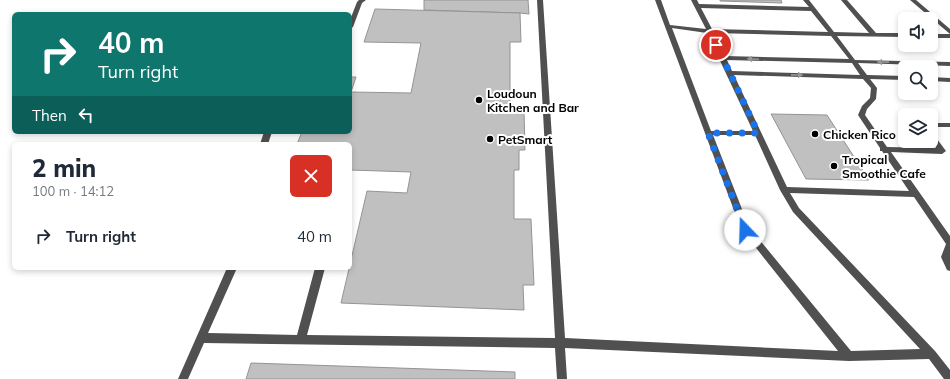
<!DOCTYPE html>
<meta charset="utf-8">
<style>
body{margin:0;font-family:Mulish,sans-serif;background:#f2f2f3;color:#1f2937;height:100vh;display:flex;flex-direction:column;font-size:15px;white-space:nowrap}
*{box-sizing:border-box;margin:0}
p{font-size:13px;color:#747a83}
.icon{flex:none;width:22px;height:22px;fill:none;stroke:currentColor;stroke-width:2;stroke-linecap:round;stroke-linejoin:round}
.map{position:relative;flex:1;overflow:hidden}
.panel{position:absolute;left:12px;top:142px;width:340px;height:128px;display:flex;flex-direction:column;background:#fff;border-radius:6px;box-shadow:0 2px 6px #0003}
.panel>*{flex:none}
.hud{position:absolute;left:12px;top:12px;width:340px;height:122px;border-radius:6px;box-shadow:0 2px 6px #0003;background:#0f766e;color:#fff;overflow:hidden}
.controls{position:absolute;left:898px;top:12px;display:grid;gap:8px}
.controls a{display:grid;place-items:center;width:40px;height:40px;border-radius:6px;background:#fff;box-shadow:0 2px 6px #0003;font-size:20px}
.pin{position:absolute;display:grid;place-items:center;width:34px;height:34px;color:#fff;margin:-17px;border:2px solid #fff;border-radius:50%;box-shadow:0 1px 4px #0007}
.me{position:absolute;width:44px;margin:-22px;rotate:339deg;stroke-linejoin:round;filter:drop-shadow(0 0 3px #0008)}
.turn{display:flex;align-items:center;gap:14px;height:84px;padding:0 20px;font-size:18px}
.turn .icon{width:52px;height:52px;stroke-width:2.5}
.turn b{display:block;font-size:28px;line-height:34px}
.then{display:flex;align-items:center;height:38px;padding:0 20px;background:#0003;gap:8px;font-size:15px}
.round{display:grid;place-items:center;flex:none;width:42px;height:42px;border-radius:6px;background:#f2f2f3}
.summary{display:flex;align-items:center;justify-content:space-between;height:68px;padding:0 20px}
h1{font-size:24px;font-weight:800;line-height:30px}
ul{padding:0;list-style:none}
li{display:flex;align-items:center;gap:12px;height:52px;padding:0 20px}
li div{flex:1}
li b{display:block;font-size:15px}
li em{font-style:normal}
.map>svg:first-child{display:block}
</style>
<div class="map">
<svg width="950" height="379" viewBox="0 0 950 379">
<rect width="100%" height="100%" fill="#fff"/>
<g fill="#c0c0c0" stroke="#949494">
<path d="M424,0H528L529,14L520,13L424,10Z"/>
<path d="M720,0H781L782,3L720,1Z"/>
<path d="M375,9L520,13L521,42H510V112H524L525,150H519V170H514V219H531L534,285H523L524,310L341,303L367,191L407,193L411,172L350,170V144H297L302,132H350V77H356L351,92L411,93L421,43L364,42Z"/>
<path d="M771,114L827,115L869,180L806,179Z"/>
<path d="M251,363L515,372V379H246Z"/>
</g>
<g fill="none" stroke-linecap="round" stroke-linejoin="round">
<g fill="#505050" fill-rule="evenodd">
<path d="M359,0H366L362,3L353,27L350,29V20L357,2Z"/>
<path d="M537,0H543L565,338L838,351L741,229L655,0H661L670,25L706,29L691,0H697L699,4L809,7L803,0H809L834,32L869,33L841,0H847L876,33H905V37L837,36L855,60L950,62V66L858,63L867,75L905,76V80L870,79L877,88L876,99L867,109L865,115L887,147L936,148L930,141L931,135H934L946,151L942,154L891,152L950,236V271L947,270L941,257L946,244L914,197L790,193L799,208L935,351L950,370V379H944L929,359L849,361L565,348L567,379H557L555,348L204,343L188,379H178L227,268H237L208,333L297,335L315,268H325L307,335L555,338ZM701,8L811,11L828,32L712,29ZM672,28L707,33L753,131H711ZM713,33L831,36L849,59L725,56ZM727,60L852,63L860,75L732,71ZM734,75L863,79L871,88L870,98L862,106L858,115L880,148V151H882L909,191L787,187ZM713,135H755L780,190L793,212L920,349L851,351L749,227Z"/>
<path d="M910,0H916L950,29V34Z"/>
<rect x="931" y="34" width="19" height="4"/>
<path d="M931,77L950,78V82L931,81Z"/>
<rect x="931" y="123" width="19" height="4"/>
<path d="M264,132H272L268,144H260Z"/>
</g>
</g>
<defs><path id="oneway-solid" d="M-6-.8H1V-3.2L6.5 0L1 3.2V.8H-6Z"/></defs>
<g fill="#969696">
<use href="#oneway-solid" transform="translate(753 59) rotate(-178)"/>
<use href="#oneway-solid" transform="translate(883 62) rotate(-179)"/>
<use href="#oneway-solid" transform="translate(797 75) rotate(1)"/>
</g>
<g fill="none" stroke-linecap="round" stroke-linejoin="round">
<path stroke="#1a73e8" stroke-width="7" stroke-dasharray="0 12.6" d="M716,45L730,73L758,133H708L745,230"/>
</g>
<g fill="#000" stroke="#fff" stroke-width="1.5">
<circle cx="479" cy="100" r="4"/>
<circle cx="815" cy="134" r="4"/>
<circle cx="490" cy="139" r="4"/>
<circle cx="834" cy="166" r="4"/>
</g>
<g text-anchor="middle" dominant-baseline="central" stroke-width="4" stroke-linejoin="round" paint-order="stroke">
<g font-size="12" font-weight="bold" fill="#000" stroke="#fff" text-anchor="start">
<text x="487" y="93">Loudoun<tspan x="487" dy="14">Kitchen and Bar</tspan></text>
<text x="823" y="134">Chicken Rico</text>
<text x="498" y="139">PetSmart</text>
<text x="842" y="159">Tropical<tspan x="842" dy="14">Smoothie Cafe</tspan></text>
</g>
</g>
</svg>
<div class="controls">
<a><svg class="icon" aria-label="sound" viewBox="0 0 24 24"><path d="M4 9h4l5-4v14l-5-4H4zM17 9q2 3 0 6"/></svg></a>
<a><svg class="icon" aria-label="search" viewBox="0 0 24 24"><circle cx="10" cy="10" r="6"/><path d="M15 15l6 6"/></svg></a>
<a><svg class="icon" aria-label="layers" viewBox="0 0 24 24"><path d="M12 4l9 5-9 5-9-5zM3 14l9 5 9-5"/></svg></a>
</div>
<div class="pin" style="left:716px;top:45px;background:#d93025"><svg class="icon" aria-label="arrive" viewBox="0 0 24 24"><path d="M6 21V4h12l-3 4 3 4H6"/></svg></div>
<svg class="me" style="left:745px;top:230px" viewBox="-20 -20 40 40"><circle r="19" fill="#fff"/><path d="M0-13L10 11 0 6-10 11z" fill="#1a73e8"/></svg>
<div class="hud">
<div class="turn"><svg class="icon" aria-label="right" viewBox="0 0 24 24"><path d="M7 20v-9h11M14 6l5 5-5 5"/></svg><div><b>40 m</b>Turn right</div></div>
<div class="then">Then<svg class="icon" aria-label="left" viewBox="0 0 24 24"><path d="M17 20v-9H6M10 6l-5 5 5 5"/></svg></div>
</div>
<section class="panel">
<div class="summary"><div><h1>2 min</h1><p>100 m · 14:12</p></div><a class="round" style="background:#d93025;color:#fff"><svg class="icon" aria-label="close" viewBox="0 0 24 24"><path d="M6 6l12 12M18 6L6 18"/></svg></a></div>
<ul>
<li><svg class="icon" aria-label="right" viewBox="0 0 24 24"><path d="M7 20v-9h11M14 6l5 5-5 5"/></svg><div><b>Turn right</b></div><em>40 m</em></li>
</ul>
</section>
</div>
